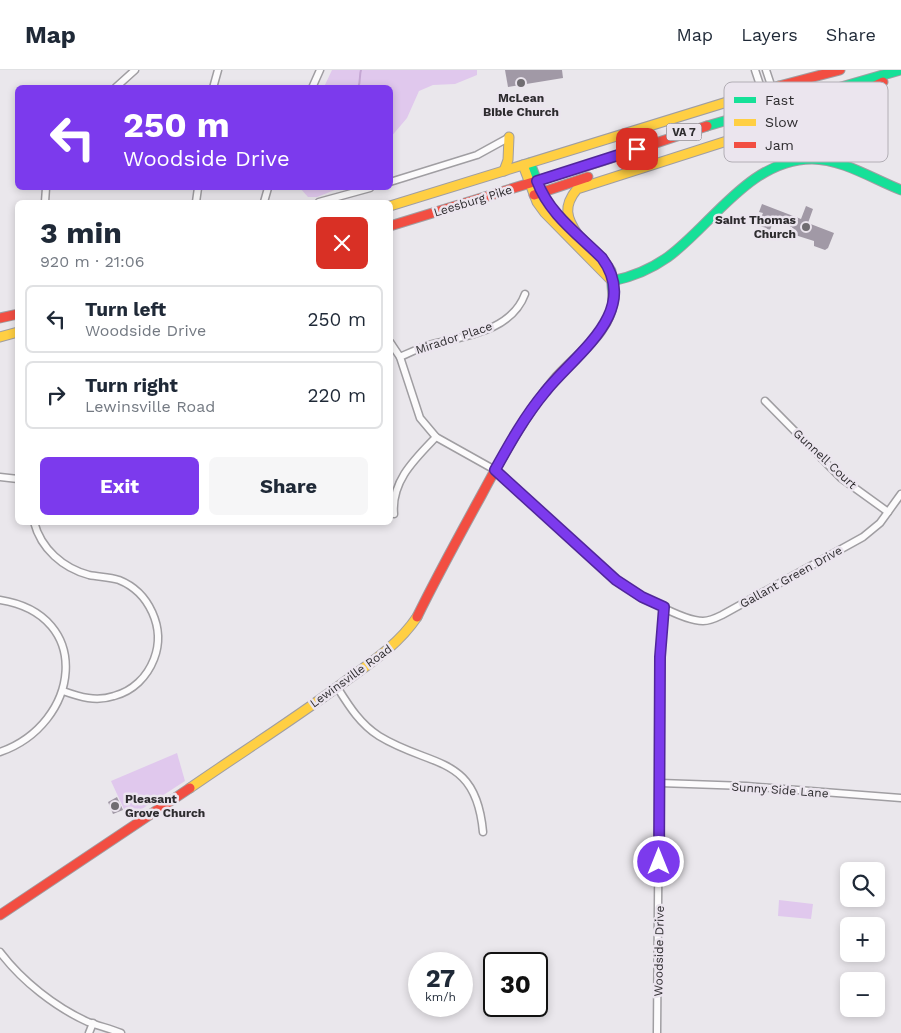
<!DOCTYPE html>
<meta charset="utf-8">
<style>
body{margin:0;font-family:"Work Sans",sans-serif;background:#f6f6f7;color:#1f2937;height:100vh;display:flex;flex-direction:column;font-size:19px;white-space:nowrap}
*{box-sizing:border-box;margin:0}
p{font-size:16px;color:#747a83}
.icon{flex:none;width:28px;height:28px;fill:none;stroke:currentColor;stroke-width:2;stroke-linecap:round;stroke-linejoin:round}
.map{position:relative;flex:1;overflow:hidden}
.details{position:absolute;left:15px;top:130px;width:378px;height:325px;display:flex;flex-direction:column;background:#fff;border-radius:8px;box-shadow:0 2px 8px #0003}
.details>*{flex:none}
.top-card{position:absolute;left:15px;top:15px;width:378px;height:105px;border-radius:8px;box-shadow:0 2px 8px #0003;background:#7c3aed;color:#fff;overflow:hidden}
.fabs{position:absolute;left:840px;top:792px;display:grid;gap:10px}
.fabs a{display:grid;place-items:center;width:45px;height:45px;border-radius:8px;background:#fff;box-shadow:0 2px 8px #0003;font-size:25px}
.speed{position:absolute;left:408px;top:882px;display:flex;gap:10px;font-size:25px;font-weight:700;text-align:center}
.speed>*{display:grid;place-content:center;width:65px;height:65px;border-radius:50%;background:#fff;box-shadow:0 2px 8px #0003;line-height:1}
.speed small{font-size:12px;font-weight:400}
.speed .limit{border:2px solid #111;border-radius:8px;background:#fff;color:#111}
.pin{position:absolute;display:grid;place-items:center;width:42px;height:42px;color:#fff;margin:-21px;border-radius:10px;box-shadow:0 2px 8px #0006}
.me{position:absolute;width:55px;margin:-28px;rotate:0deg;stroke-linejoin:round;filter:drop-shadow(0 0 4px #0008)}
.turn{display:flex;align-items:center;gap:18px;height:105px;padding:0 25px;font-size:22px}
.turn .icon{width:65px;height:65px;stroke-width:2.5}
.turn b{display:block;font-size:35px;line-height:42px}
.round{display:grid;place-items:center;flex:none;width:52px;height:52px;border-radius:8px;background:#f6f6f7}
.overview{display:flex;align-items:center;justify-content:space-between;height:85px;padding:0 25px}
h1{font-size:30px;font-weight:700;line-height:38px}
.primary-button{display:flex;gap:10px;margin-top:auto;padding:10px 25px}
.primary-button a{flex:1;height:58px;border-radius:8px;background:#7c3aed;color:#fff;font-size:20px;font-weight:700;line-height:58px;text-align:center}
.primary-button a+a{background:#f6f6f7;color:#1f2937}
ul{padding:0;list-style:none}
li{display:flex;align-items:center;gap:15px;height:68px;margin:0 10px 8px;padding:0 15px;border:2px solid #e0e1e3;border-radius:8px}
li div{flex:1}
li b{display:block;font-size:19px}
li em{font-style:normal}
header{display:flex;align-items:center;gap:30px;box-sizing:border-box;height:70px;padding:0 25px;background:#fff;border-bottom:1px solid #e0e1e3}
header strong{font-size:24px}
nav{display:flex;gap:28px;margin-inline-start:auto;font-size:18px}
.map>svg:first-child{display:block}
</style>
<header>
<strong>Map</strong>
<nav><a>Map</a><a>Layers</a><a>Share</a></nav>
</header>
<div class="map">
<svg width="901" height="963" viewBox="0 0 901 963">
<rect width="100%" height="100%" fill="#eae7ec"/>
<g fill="#e0c8ed">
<path d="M332,0H477V5L455,14L433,15L419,21L407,48L390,68V18L324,17Z"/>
<path d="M300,118H340L317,127H308Z"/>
<path d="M177,683L185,711L128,748L111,711Z"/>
<path d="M779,830L813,834L811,849L778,846Z"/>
</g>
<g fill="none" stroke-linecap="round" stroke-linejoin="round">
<path stroke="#c5a7d4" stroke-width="2" d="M358,18C361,11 359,6 361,0"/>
</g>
<g fill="#a199a6">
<path d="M505,0H562L563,8L508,17Z"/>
<path d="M762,134L801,149L806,136L813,139L808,153L834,163L828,178L825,180L814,176V171L795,165L796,160L792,158V157L774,150L770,160L758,155L763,143L759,142Z"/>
<path d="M117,727L123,740L113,744L108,732Z"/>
</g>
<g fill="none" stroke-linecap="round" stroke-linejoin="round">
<defs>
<g id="street">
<path d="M755,0L768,39"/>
<path d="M766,0L778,36"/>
<path d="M115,18L135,0"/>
<path d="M213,18L218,0"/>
<path d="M312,18L320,0"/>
<path d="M390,112L477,85L508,68"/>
<path d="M45,132L46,118"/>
<path d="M196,132L198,118"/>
<path d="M264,132L268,118"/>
<path d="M319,132L370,118"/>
<path d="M390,272L400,287L420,348L436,367L495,400L617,510C634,523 682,551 703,551C710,551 716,548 722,545L863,467L880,453L901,424"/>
<path d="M400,287C409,283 419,278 429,275C464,266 511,262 525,224"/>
<path d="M765,331L841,408L888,442"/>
<path d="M0,407L18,409"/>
<path d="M394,444C391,411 415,389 436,367"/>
<path d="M34,452C41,479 63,498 89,505C99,507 109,507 119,510C149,522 166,558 154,589C147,607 133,621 114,626C96,632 80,627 63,621"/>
<path d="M0,530C95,545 80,654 0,682"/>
<path d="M337,617C349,636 360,654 379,666C431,698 476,684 483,762"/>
<path d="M660,713L746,716L901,728"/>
<path d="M0,882C22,911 55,937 88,952C99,956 111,959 121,963"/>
<path d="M89,963L93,953"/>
<path d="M657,963L660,587L664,537"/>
</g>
<g id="fast">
<path d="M707,56L900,0"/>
<path d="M530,93L542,124L552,140L602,188L611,201L613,228"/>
<path d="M612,211C632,207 651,199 668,187C712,155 750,89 812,89C842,89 873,109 901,120"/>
</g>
<g id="slow">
<path d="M523,95L537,132L545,143L612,211"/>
<path d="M504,101L508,90L509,67"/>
<path d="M390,136L779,16"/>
<path d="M578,165C566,148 563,136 577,119L730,70"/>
<path d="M0,267L18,262"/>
<path d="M190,718C242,682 296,648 347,610C372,592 399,574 417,547"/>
</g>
<g id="jam">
<path d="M779,16L840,0"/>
<path d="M730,70L831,37L883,12"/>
<path d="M534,125L588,107"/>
<path d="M390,156L602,91L707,56"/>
<path d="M0,248L18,244"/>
<path d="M417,547C437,506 459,466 481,426C503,385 525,345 554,310C574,286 613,262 613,228"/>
<path d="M0,845L190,718"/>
</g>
</defs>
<use href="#street" stroke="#a09ea2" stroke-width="9"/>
<use href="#fast" stroke="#a09ea2" stroke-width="11"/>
<use href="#slow" stroke="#a09ea2" stroke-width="11"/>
<use href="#jam" stroke="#a09ea2" stroke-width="11"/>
<use href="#street" stroke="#fcfbfc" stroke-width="6"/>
<use href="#fast" stroke="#16e098" stroke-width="9"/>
<use href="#slow" stroke="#ffcf43" stroke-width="9"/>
<use href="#jam" stroke="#f24e42" stroke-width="9"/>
</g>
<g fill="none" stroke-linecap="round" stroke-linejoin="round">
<defs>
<path id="route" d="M637,79L537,111C549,144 578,164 602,188C642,242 574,285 545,322C525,346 510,373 495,400L616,510L642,527L664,537L660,587L659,792"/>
</defs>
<use href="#route" stroke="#51269a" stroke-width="12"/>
<use href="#route" stroke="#7c3aed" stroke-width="9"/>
</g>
<g fill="#706d71" stroke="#ebe5ee" stroke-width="2">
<circle cx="521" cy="13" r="5"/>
<circle cx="806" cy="157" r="5"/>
<circle cx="115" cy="736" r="5"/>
</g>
<g text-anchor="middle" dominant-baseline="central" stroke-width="5" stroke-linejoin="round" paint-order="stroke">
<rect fill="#ebe5ee" stroke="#676468" stroke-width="1" x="666.5" y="53.5" width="35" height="17" rx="4"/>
<g font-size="11" font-weight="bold" fill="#2e2c2f">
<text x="684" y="62">VA 7</text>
</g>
<g font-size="12" font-weight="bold" fill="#2e2c2f" stroke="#ebe5ee">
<text x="521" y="28">McLean<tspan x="521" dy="14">Bible Church</tspan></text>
<text x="796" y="150" text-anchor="end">Saint Thomas<tspan x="796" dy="14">Church</tspan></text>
<text x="125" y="729" text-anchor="start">Pleasant<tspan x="125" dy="14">Grove Church</tspan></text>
</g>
<g font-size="12" fill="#2e2c2f" stroke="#ebe5ee">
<text transform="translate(473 131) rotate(-17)">Leesburg Pike</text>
<text transform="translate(454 268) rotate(-18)">Mirador Place</text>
<text transform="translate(825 389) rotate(43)">Gunnell Court</text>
<text transform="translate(791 507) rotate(-29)">Gallant Green Drive</text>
<text transform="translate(351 606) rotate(-36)">Lewinsville Road</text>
<text transform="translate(780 720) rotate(4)">Sunny Side Lane</text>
<text transform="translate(659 881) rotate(-89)">Woodside Drive</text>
</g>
</g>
<rect x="724" y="12" width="164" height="80" rx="8" fill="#ebe5ee" stroke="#b2aeb5" stroke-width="1"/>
<rect x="734" y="27" width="22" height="6" fill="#16e098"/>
<rect x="734" y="49" width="22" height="7" fill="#ffcf43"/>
<rect x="734" y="72" width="22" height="6" fill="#f24e42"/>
<g font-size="14" fill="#2e2c2f">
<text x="765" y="35">Fast</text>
<text x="765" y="57">Slow</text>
<text x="765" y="80">Jam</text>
</g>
</svg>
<div class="fabs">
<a><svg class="icon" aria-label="search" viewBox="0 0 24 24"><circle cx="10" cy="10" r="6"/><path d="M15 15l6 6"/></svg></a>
<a>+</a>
<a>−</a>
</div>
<div class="speed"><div>27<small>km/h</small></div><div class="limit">30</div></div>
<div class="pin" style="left:637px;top:79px;background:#d93025"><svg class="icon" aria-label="arrive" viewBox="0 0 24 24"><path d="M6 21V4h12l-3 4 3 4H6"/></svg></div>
<svg class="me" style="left:659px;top:792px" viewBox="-20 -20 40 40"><circle r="17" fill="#7c3aed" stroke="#fff" stroke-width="3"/><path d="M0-11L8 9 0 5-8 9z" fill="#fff"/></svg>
<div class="top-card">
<div class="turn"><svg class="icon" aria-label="left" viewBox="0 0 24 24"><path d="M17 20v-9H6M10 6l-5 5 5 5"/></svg><div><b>250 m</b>Woodside Drive</div></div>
</div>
<section class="details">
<div class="overview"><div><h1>3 min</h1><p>920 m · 21:06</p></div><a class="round" style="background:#d93025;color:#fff"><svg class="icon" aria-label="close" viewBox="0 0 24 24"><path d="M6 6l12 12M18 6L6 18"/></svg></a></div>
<ul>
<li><svg class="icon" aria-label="left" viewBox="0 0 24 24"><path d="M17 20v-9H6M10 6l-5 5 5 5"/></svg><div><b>Turn left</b><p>Woodside Drive</p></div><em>250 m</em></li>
<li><svg class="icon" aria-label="right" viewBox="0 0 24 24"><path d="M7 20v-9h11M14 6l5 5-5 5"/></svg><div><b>Turn right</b><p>Lewinsville Road</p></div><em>220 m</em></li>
</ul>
<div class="primary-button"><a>Exit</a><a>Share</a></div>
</section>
</div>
